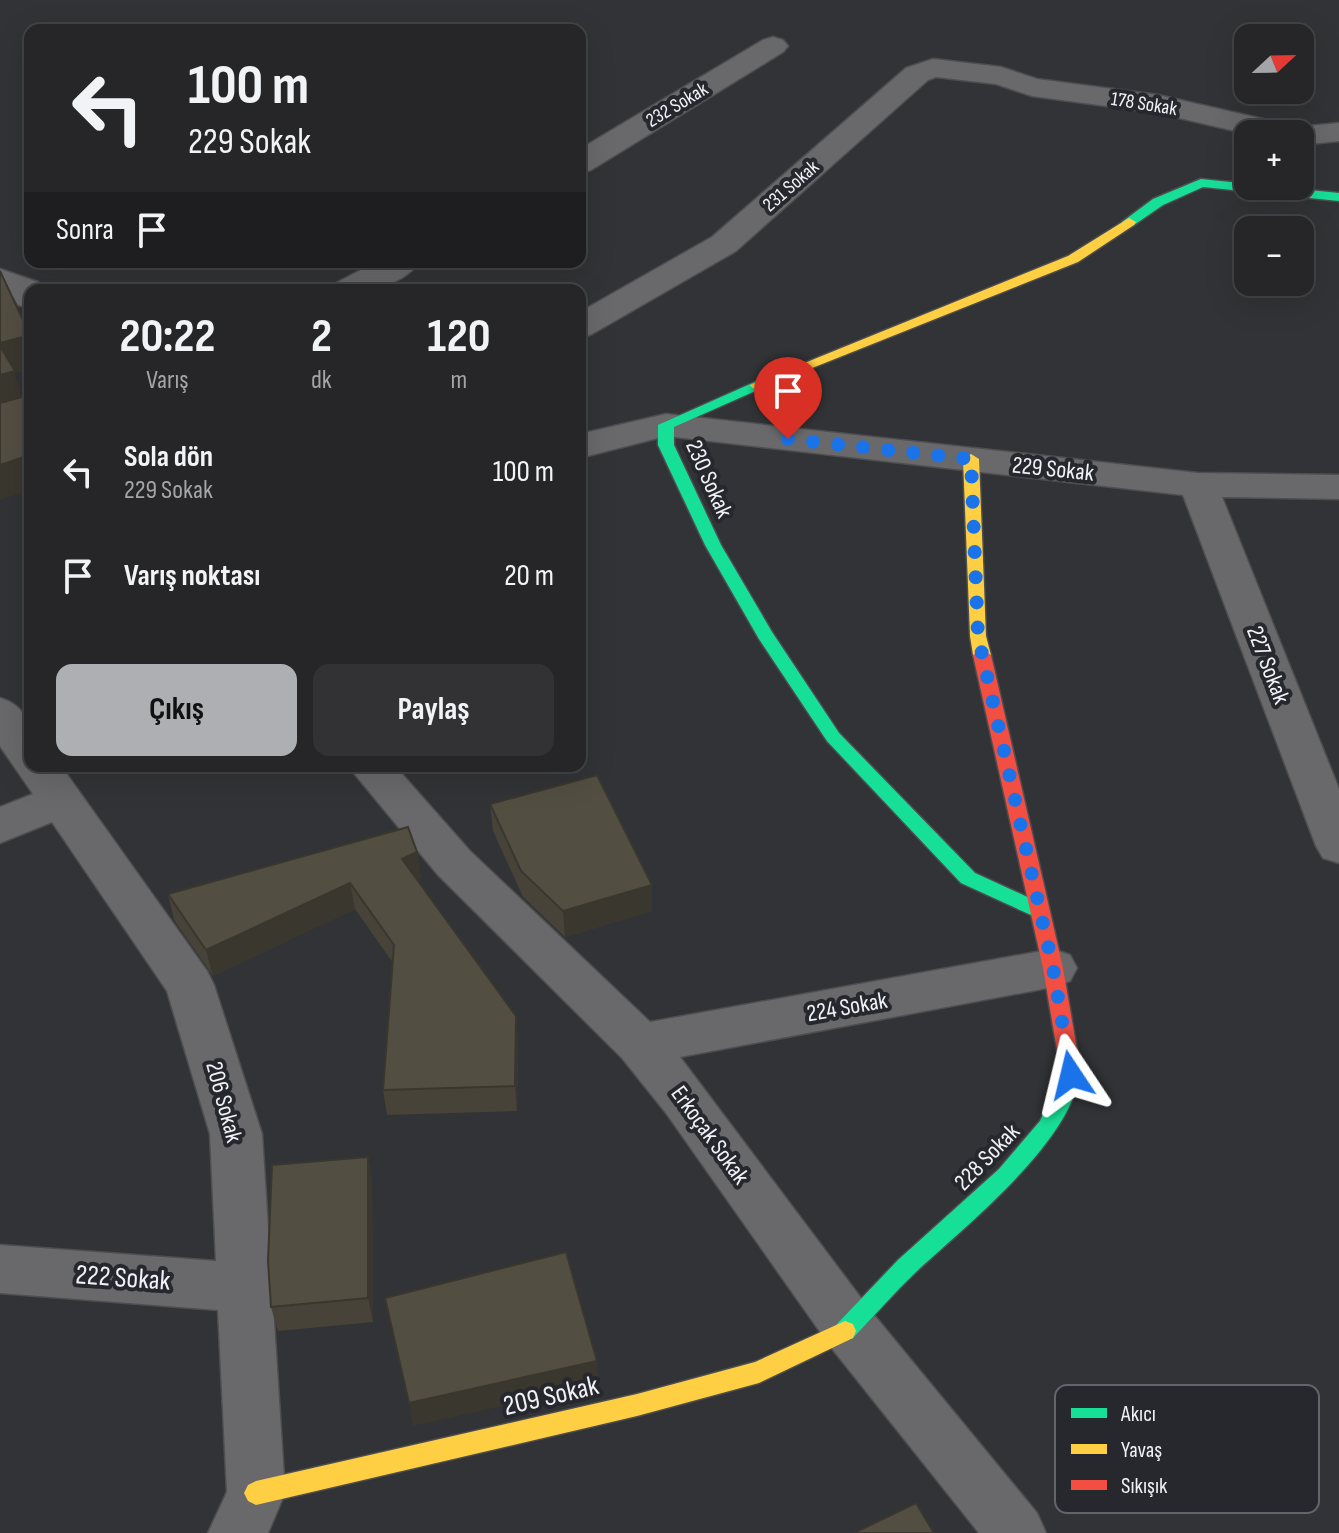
<!DOCTYPE html>
<html lang="tr">
<meta charset="utf-8">
<style>
body{margin:0;font-family:"Sofia Sans Condensed",sans-serif;background:#323234;color:#f1f3f6;height:100vh;display:flex;flex-direction:column;font-size:30px;white-space:nowrap}
*{box-sizing:border-box;margin:0}
p{font-size:26px;color:#a4a5a8}
.icon{flex:none;width:44px;height:44px;fill:none;stroke:currentColor;stroke-width:2;stroke-linecap:round;stroke-linejoin:round}
.map{position:relative;flex:1;overflow:hidden}
.drawer{position:absolute;left:24px;top:284px;width:562px;height:488px;display:flex;flex-direction:column;background:#262628;border-radius:16px;box-shadow:0 8px 32px #0002,0 0 0 2px #424345}
.drawer>*{flex:none}
.top-card{position:absolute;left:24px;top:24px;width:562px;height:244px;border-radius:16px;box-shadow:0 8px 32px #0002,0 0 0 2px #424345;background:#262628;color:#f1f3f6;overflow:hidden}
.needle{width:52px;rotate:68deg}
.controls{position:absolute;left:1234px;top:24px;display:grid;gap:16px}
.controls a{display:grid;place-items:center;width:80px;height:80px;border-radius:16px;background:#262628;box-shadow:0 8px 32px #0002,0 0 0 2px #424345;font-size:40px}
.pin{position:absolute;display:grid;place-items:center;width:68px;height:68px;color:#fff;margin:-82px -34px;border-radius:50% 50% 50% 0;rotate:-45deg;box-shadow:0 0 8px #0007}
.pin .icon{rotate:45deg}
.me{position:absolute;width:88px;margin:-44px;rotate:350deg;stroke-linejoin:round;filter:drop-shadow(0 0 6px #0008)}
.turn{display:flex;align-items:center;gap:28px;height:168px;padding:0 32px;font-size:36px}
.turn .icon{width:104px;height:104px;stroke-width:2.5}
.turn b{display:block;font-size:56px;line-height:68px}
.then{display:flex;align-items:center;height:76px;padding:0 32px;background:#0003;gap:16px;font-size:30px}
.eta{display:flex;justify-content:space-evenly;align-items:center;height:136px;text-align:center}
.eta b{font-size:48px;font-weight:700;line-height:56px}
.action{display:flex;gap:16px;margin-top:auto;padding:16px 32px}
.action a{flex:1;height:92px;border-radius:16px;background:#aeafb3;color:#111;font-size:32px;font-weight:700;line-height:92px;text-align:center}
.action a+a{background:#323234;color:#f1f3f6}
ul{padding:0;list-style:none}
li{display:flex;align-items:center;gap:24px;height:104px;padding:0 32px}
li div{flex:1}
li b{display:block;font-size:30px}
li em{font-style:normal}
.map>svg:first-child{display:block}
</style>
<div class="map">
<svg width="1339" height="1533" viewBox="0 0 1339 1533">
<rect width="100%" height="100%" fill="#323336"/>
<g fill="none" stroke-linecap="round" stroke-linejoin="round">
<defs>
<g id="street">
<path d="M773,37L783,40L788,46L783,52L591,170L580,173V149L763,40Z"/>
<path d="M933,59L1001,67L1037,79L1158,95L1298,127L1339,123V141L1300,145V134H1248L1158,113L1032,96L996,84L936,77L928,80L736,251L592,334L580,338V312L712,237L906,68Z"/>
<path d="M376,262H419C400,290 361,290 331,290L336,283Z"/>
<path d="M0,269L38,282L44,290H30V308L18,305L12,295L0,291Z"/>
<path d="M666,414L1198,473L1339,475V499L1222,497L1339,789V863L1323,858L1316,846L1183,495L666,436L580,458V434Z"/>
<path d="M0,698C34,708 30,736 30,766H61L207,971L214,985L262,1134L285,1493L268,1533H208L227,1492L218,1310L0,1293V1245L216,1261L210,1134L167,991L52,822L0,843V807L33,794L0,746Z"/>
<path d="M348,766H395L470,851L650,1022L1053,949L1070,955L1077,968L1070,981L1053,987L680,1057L870,1310L1037,1513L1046,1533H979L830,1346L666,1113L622,1058L438,875Z"/>
</g>
<g id="fast">
<path d="M1201,179L1339,193V201L1203,187L1163,205L1134,225L1129,226L1122,222L1153,199Z"/>
<path d="M757,381L762,382V388L674,427V445L721,545L772,632L839,733L975,873L1045,905L1048,910L1045,915H1031L961,883L827,741L759,639L705,545L658,445V425Z"/>
<path d="M1067,1042L1074,1044C1110,1114 961,1229 916,1272C894,1293 874,1316 853,1338L845,1341L837,1338L834,1331L837,1324L898,1260L999,1169L1040,1121L1061,1075L1057,1050L1060,1044Z"/>
</g>
<g id="slow">
<path d="M1129,218L1136,222L1134,225L1078,262L762,388H752L750,385L1068,256Z"/>
<path d="M971,454L979,459L986,636L991,655L982,661L973,655L970,636L963,459Z"/>
<path d="M845,1321L853,1324L856,1331L853,1338L759,1383L637,1416L256,1505L248,1501L244,1493L248,1485L256,1481L637,1394L755,1362Z"/>
</g>
<path id="jam" d="M982,649L991,655L1063,968L1077,1050L1074,1056L1067,1058L1060,1056L1057,1050L1043,968L973,655Z"/>
</defs>
<use href="#street" stroke="#4e4e50" stroke-width="3"/>
<use href="#fast" stroke="#4e4e50" stroke-width="3"/>
<use href="#slow" stroke="#4e4e50" stroke-width="3"/>
<use href="#jam" stroke="#4e4e50" stroke-width="3"/>
<use href="#street" fill="#69696b" fill-rule="evenodd"/>
<use href="#fast" fill="#16e098" fill-rule="evenodd"/>
<use href="#slow" fill="#ffcf43" fill-rule="evenodd"/>
<use href="#jam" fill="#f24e42" fill-rule="evenodd"/>
</g>
<g fill="#474339">
<path d="M490,804L652,911L565,937L523,897L493,831Z"/>
<path d="M417,852L421,878L417,880L516,1016L518,1042L517,1111L387,1115L383,1090L393,963L355,909L213,976L174,920L168,894Z"/>
<path d="M368,1157L372,1182L373,1322L278,1331L271,1307Z"/>
</g>
<g fill="#39372e">
<path d="M30,335V369L15,373L23,403L0,409V343Z"/>
<path d="M30,455V490L0,500V465Z"/>
<path d="M417,852L421,878L406,885L402,859Z"/>
<path d="M350,883L355,909L213,976L206,950Z"/>
<path d="M652,885V911L565,937L563,911Z"/>
<path d="M516,1016L518,1042L517,1111L515,1086Z"/>
<path d="M368,1157L372,1182L373,1322L368,1298Z"/>
<path d="M597,1361L599,1385L413,1426L409,1403Z"/>
</g>
<g fill="#524e42" stroke="#39372e" stroke-width="2">
<path d="M0,271L30,335L0,343Z"/>
<path d="M0,346L15,371L0,375Z"/>
<path d="M25,387L30,396V455L0,465V403L22,397Z"/>
<path d="M597,775L652,885L563,911L521,871L490,804Z"/>
<path d="M408,827L417,852L402,859L516,1016L515,1086L383,1090L394,945L350,883L206,950L168,894Z"/>
<path d="M368,1157V1298L271,1307L268,1261L272,1165Z"/>
<path d="M566,1252L597,1361L409,1403L385,1298Z"/>
<path d="M916,1503L934,1533H854Z"/>
</g>
<g fill="none" stroke-linecap="round" stroke-linejoin="round">
<path stroke="#1a73e8" stroke-width="14" stroke-dasharray="0 25.2" d="M788,439L971,459L978,636L1053,968L1071,1075"/>
</g>
<g text-anchor="middle" dominant-baseline="central" stroke-width="8" stroke-linejoin="round" paint-order="stroke">
<g font-size="20" fill="#f1f2f7" stroke="#26282e">
<text transform="translate(1144 104) rotate(9)">178 Sokak</text>
<text transform="translate(677 105) rotate(-31)">232 Sokak</text>
<text transform="translate(791 186) rotate(-41)">231 Sokak</text>
</g>
<g font-size="24" fill="#f1f2f7" stroke="#26282e">
<text transform="translate(1053 469) rotate(6)">229 Sokak</text>
<text transform="translate(709 479) rotate(66)">230 Sokak</text>
<text transform="translate(1268 665) rotate(69)">227 Sokak</text>
<text transform="translate(847 1007) rotate(-10)">224 Sokak</text>
<text transform="translate(224 1102) rotate(75)">206 Sokak</text>
<text transform="translate(710 1135) rotate(54)">Erkoçak Sokak</text>
<text transform="translate(987 1157) rotate(-46)">228 Sokak</text>
</g>
<g font-size="28" fill="#f1f2f7" stroke="#26282e">
<text transform="translate(123 1278) rotate(4)">222 Sokak</text>
<text transform="translate(551 1396) rotate(-13)">209 Sokak</text>
</g>
</g>
<rect x="1055" y="1385" width="264" height="128" rx="12" fill="#26282e" stroke="#63656a" stroke-width="2"/>
<rect x="1071" y="1408" width="36" height="10" fill="#16e098"/>
<rect x="1071" y="1444" width="36" height="10" fill="#ffcf43"/>
<rect x="1071" y="1480" width="36" height="10" fill="#f24e42"/>
<g font-size="22" fill="#f1f2f7">
<text x="1121" y="1421">Akıcı</text>
<text x="1121" y="1457">Yavaş</text>
<text x="1121" y="1493">Sıkışık</text>
</g>
</svg>
<div class="controls">
<a><svg class="needle" viewBox="-14 -14 28 28"><path d="M0-13l5 13h-10z" fill="#e53935"/><path d="M0 13l5-13h-10z" fill="#a4a5a8"/></svg></a>
<a>+</a>
<a>−</a>
</div>
<div class="pin" style="left:788px;top:439px;background:#d93025"><svg class="icon" aria-label="arrive" viewBox="0 0 24 24"><path d="M6 21V4h12l-3 4 3 4H6"/></svg></div>
<svg class="me" style="left:1071px;top:1075px" viewBox="-20 -20 40 40"><path d="M0-17L14 15 0 8-14 15z" fill="#1a73e8" stroke="#fff" stroke-width="4"/></svg>
<div class="top-card">
<div class="turn"><svg class="icon" aria-label="left" viewBox="0 0 24 24"><path d="M17 20v-9H6M10 6l-5 5 5 5"/></svg><div><b>100 m</b>229 Sokak</div></div>
<div class="then">Sonra<svg class="icon" aria-label="arrive" viewBox="0 0 24 24"><path d="M6 21V4h12l-3 4 3 4H6"/></svg></div>
</div>
<section class="drawer">
<div class="eta">
<div><b>20:22</b><p>Varış</p></div>
<div><b>2</b><p>dk</p></div>
<div><b>120</b><p>m</p></div>
</div>
<ul>
<li><svg class="icon" aria-label="left" viewBox="0 0 24 24"><path d="M17 20v-9H6M10 6l-5 5 5 5"/></svg><div><b>Sola dön</b><p>229 Sokak</p></div><em>100 m</em></li>
<li><svg class="icon" aria-label="arrive" viewBox="0 0 24 24"><path d="M6 21V4h12l-3 4 3 4H6"/></svg><div><b>Varış noktası</b></div><em>20 m</em></li>
</ul>
<div class="action"><a>Çıkış</a><a>Paylaş</a></div>
</section>
</div>
